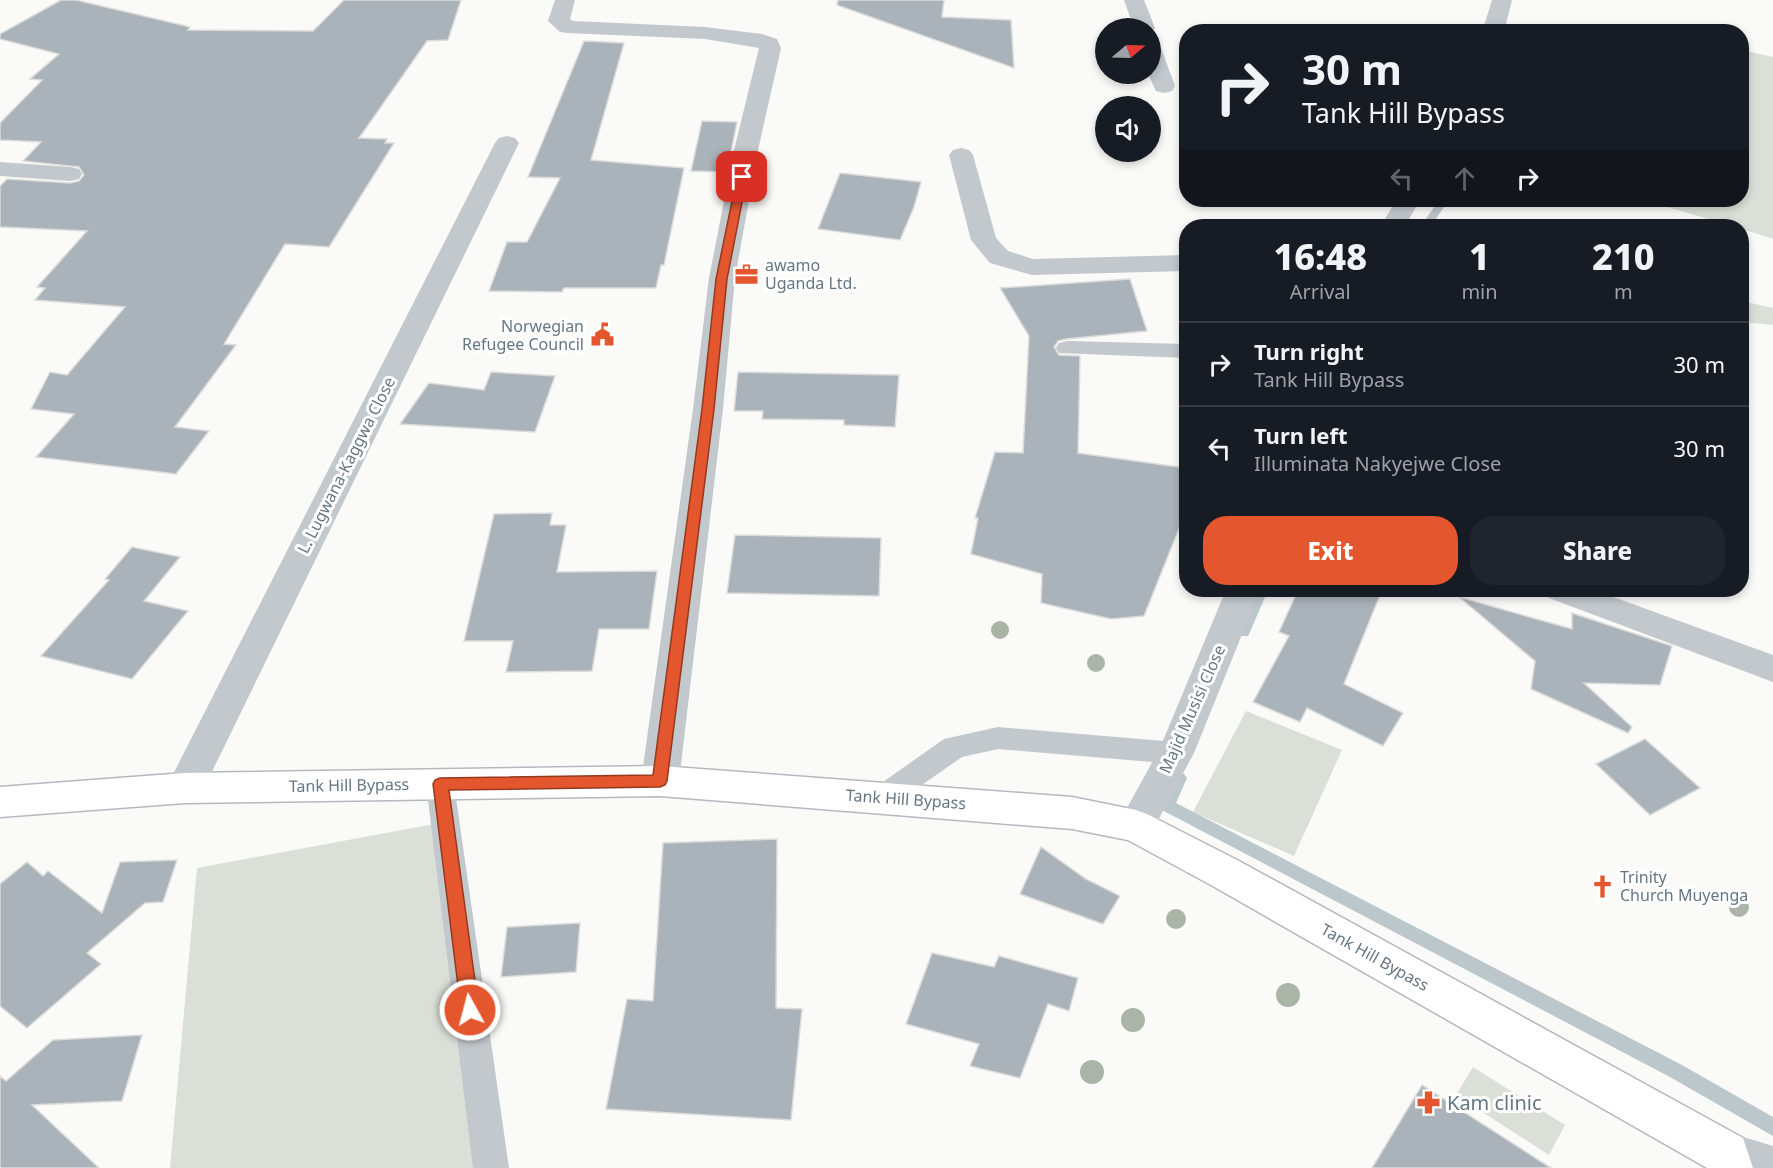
<!DOCTYPE html>
<style>
body{margin:0;font-family:"Noto Sans",sans-serif;background:#20242c;color:#f1f3f6;height:100vh;display:flex;flex-direction:column;font-size:22px;white-space:nowrap}
*{box-sizing:border-box;margin:0}
p{font-size:20px;color:#9ea1a6}
.icon{flex:none;width:33px;height:33px;fill:none;stroke:currentColor;stroke-width:2;stroke-linecap:round;stroke-linejoin:round}
.map{position:relative;flex:1;overflow:hidden}
.side{position:absolute;left:1179px;top:219px;width:570px;height:378px;display:flex;flex-direction:column;background:#171b24;border-radius:24px;box-shadow:0 3px 9px #0003}
.side>*{flex:none}
.top-card{position:absolute;left:1179px;top:24px;width:570px;height:183px;border-radius:24px;box-shadow:0 3px 9px #0003;background:#171b24;color:#f1f3f6;overflow:hidden}
.needle{width:39px;rotate:71deg}
.controls{position:absolute;left:1095px;top:18px;display:grid;gap:12px}
.controls a{display:grid;place-items:center;width:66px;height:66px;border-radius:50%;background:#171b24;box-shadow:0 3px 9px #0003;font-size:30px}
.pin{position:absolute;display:grid;place-items:center;width:51px;height:51px;color:#fff;margin:-26px;border-radius:12px;box-shadow:0 3px 9px #0006}
.me{position:absolute;width:66px;margin:-33px;rotate:353deg;stroke-linejoin:round;filter:drop-shadow(0 0 4px #0008)}
.turn{display:flex;align-items:center;gap:21px;height:126px;padding:0 24px;font-size:27px}
.turn .icon{width:78px;height:78px;stroke-width:2.5}
.turn b{display:block;font-size:42px;line-height:51px}
.lanes{display:flex;align-items:center;height:57px;padding:0 24px;background:#0003;justify-content:center;gap:30px;direction:ltr}
.lanes .off{opacity:.35}
.eta{display:flex;justify-content:space-evenly;align-items:center;height:102px;text-align:center}
.eta b{font-size:36px;font-weight:800;line-height:42px}
.primary-button{display:flex;gap:12px;margin-top:auto;padding:12px 24px}
.primary-button a{flex:1;height:69px;border-radius:24px;background:#e4572e;color:#fff;font-size:24px;font-weight:800;line-height:69px;text-align:center}
.primary-button a+a{background:#20242c;color:#f1f3f6}
ul{padding:0;list-style:none}
li{display:flex;align-items:center;gap:18px;height:84px;padding:0 24px;border-top:2px solid #363941}
li div{flex:1}
li b{display:block;font-size:22px}
li em{font-style:normal}
.map>svg:first-child{display:block}
</style>
<div class="map">
<svg width="1773" height="1168" viewBox="0 0 1773 1168">
<rect width="100%" height="100%" fill="#fafaf8"/>
<g fill="#dadfd7">
<path d="M1742,50L1773,57V239L1742,229V226H1732L1643,200H1742Z"/>
<path d="M1742,301L1773,308V325L1742,322Z"/>
<path d="M1246,711L1342,750L1294,856L1193,812Z"/>
<path d="M445,822L501,1168H170L197,868Z"/>
<path d="M1473,1067L1565,1125L1549,1155L1456,1095Z"/>
</g>
<g fill="none" stroke-linecap="round" stroke-linejoin="round">
<g fill="#bbc7cb" fill-rule="evenodd">
<path d="M1439,200L1448,201L1431,226H1421Z"/>
<path d="M1255,590H1268L1250,632L1248,636H1238L1236,632Z"/>
<path d="M1179,772L1184,774L1187,778L1176,803L1682,1065L1773,1117V1136L1670,1077L1162,810L1159,806L1171,778L1174,774Z"/>
</g>
</g>
<g fill="#aab3b9" stroke="#dcdcda" stroke-width="1.5">
<path d="M61,0H76L190,27L188,30L313,31L344,0H461L448,40L427,41L359,138L387,139L385,143H394L329,247L285,244L224,344L236,345L175,427L209,431L176,474L36,457L74,414L31,409L50,372L67,375L125,307L35,300L45,288L37,287L87,231L0,227V186L7,179L70,183L79,181L84,175L79,167L23,161L41,142L0,140V123L42,80L30,79L59,54L0,39V34Z"/>
<path d="M838,0H944L942,17L1011,20L1014,68L837,5Z"/>
<path d="M584,41L624,43L591,160L684,168L664,265H661L656,288H564L562,292L489,291L507,242H527L560,178L528,177Z"/>
<path d="M702,121L737,122L727,172L691,171Z"/>
<path d="M840,173L921,182L914,207L900,240L818,229Z"/>
<path d="M1130,279L1147,331L1066,339L1058,341L1054,347L1059,355L1080,356L1078,453L1186,468V511L1144,616L1111,619L1041,603L1042,574L971,554L978,518H975L995,452L1023,453L1029,336L1000,288Z"/>
<path d="M491,372L555,376L535,432L400,424L429,383L484,390Z"/>
<path d="M738,372L899,375L895,427L844,425V420L762,419L763,411H734Z"/>
<path d="M552,513L550,525H566L557,572L657,571L649,629H599L592,671L506,672L513,641H464L494,514Z"/>
<path d="M735,535L881,538L879,596L727,593Z"/>
<path d="M132,547L180,557L144,601L188,611L132,679L41,656L109,580L105,579Z"/>
<path d="M1298,590H1382L1344,684L1403,713L1383,746L1307,708L1300,722L1253,702L1289,636L1279,632Z"/>
<path d="M1459,597L1572,629V613L1672,646L1660,685L1584,683L1632,727L1628,733L1531,689L1535,661Z"/>
<path d="M1645,739L1700,788L1650,815L1596,764Z"/>
<path d="M777,839L776,1008L802,1009L791,1120L606,1109L627,999L653,1001L663,843Z"/>
<path d="M1041,847L1086,879L1120,896L1103,924L1020,894Z"/>
<path d="M177,860L163,902L145,903L87,953L101,964L27,1028L0,1006V884L27,862L43,876L48,871L102,913L120,862Z"/>
<path d="M580,923L576,972L501,977L507,927Z"/>
<path d="M932,953L994,967L999,956L1078,978L1069,1011L1048,1004L1020,1078L970,1066L979,1044L906,1024Z"/>
<path d="M142,1035L122,1101L32,1105L99,1168H0V1076L6,1081L53,1040Z"/>
<path d="M1422,1085L1551,1168H1372Z"/>
</g>
<g fill="none" stroke-linecap="round" stroke-linejoin="round">
<defs>
<path id="secondary" d="M660,766L1072,797L1136,810L1149,815L1239,861L1743,1138L1753,1168H1707L1211,885L1128,840L1072,829L660,796L185,803L0,817V787L185,773Z"/>
</defs>
<use href="#secondary" stroke="#b3babf" stroke-width="3"/>
<g fill="#c3c8cc" fill-rule="evenodd">
<path d="M1067,341L1186,344V358L1059,353L1056,348L1059,343Z"/>
<path d="M998,727L1176,742L1186,745L1190,753L1186,761L1176,764L998,749L962,757L893,805L883,809L873,805L869,797L873,789L944,739Z"/>
<path d="M440,772L450,776L454,784L509,1168H473L426,784L430,776Z"/>
</g>
<g fill="#c3c8cc" fill-rule="evenodd">
<path d="M555,0H575L570,19L573,21L705,27L762,34L777,39L781,48L758,150L735,278L723,409L679,781L673,792L660,796L647,792L641,781L693,409L709,278L734,150L759,48L705,39L568,33L560,32L548,21Z"/>
<path d="M1124,0H1144L1155,28L1152,33L1150,28H1134Z"/>
<path d="M1492,0H1512L1504,32H1482Z"/>
<path d="M1150,42L1158,43L1161,48L1175,86L1172,91L1164,93L1156,91L1148,74H1150Z"/>
<path d="M507,136L515,138L519,143L204,788L198,799L185,803L172,799L166,788L495,143L499,138Z"/>
<path d="M961,148L969,150L973,155L996,238L1008,251L1033,259L1186,255V271L1032,275L990,263L971,240L949,155L953,150Z"/>
<path d="M0,162L70,167L79,169L82,174L79,179L70,181L0,176Z"/>
<path d="M1396,200H1420L1405,226H1381Z"/>
<path d="M1226,590H1260L1194,753L1149,837L1136,842L1123,837L1117,826L1159,750Z"/>
<path d="M1544,590H1594L1773,655V682L1549,598Z"/>
<path d="M1727,1132L1773,1146V1168H1710L1704,1154L1711,1138Z"/>
</g>
<use href="#secondary" fill="#fff" fill-rule="evenodd"/>
</g>
<g fill="#aab4a7">
<circle cx="1000" cy="630" r="9"/>
<circle cx="1096" cy="663" r="9"/>
<circle cx="1739" cy="907" r="10"/>
<circle cx="1176" cy="919" r="10"/>
<circle cx="1288" cy="995" r="12"/>
<circle cx="1133" cy="1020" r="12"/>
<circle cx="1092" cy="1072" r="12"/>
</g>
<path fill="#e4572e" stroke="#94391e" stroke-width="1.5" d="M742,174L747,177L727,279L714,409L667,781L665,785L660,787L449,790L479,1010L476,1016L470,1018L464,1016L461,1010L433,784L435,780L440,778L653,775L702,409L716,279L737,177Z"/>
<defs>
<symbol id="office-bare" viewBox="-9 -9 18 18"><path d="M-6-3h4V-5.5h4V-3h4V5H-6ZM-1-4.5V-3h2v-1.5ZM-6 0V1H6V0Z" fill="#e4572e" stroke="#fff" stroke-width="2.5" paint-order="stroke"/></symbol>
<symbol id="civic-bare" viewBox="-9 -9 18 18"><path d="M-.6-6.5H3V-4.5H.6V-3L4-1V1h2V6H-6V1h2V-1L-.6-3ZM-1.2 2.5V6h2.4V2.5Z" fill="#e4572e" stroke="#fff" stroke-width="2.5" paint-order="stroke"/></symbol>
<symbol id="church-bare" viewBox="-9 -9 18 18"><path d="M-1.2-6h2.4v3.5h3.3v2.4h-3.3V6h-2.4V-.1h-3.3v-2.4h3.3Z" fill="#e4572e" stroke="#fff" stroke-width="2.5" paint-order="stroke"/></symbol>
<symbol id="pharmacy-bare" viewBox="-9 -9 18 18"><path d="M-2-6h4v4h4v4h-4v4h-4v-4h-4v-4h4Z" fill="#e4572e" stroke="#fff" stroke-width="2.5" paint-order="stroke"/></symbol>
</defs>
<g fill-rule="evenodd">
<use href="#office-bare" x="730" y="258" width="33" height="33"/>
<use href="#civic-bare" x="586" y="318" width="33" height="33"/>
<use href="#church-bare" x="1586" y="870" width="33" height="33"/>
<use href="#pharmacy-bare" x="1412" y="1086" width="33" height="33"/>
</g>
<g text-anchor="middle" dominant-baseline="central" stroke-width="6" stroke-linejoin="round" paint-order="stroke">
<g font-size="16" fill="#657683" stroke="#fff" text-anchor="start">
<text x="765" y="265">awamo<tspan x="765" dy="18">Uganda Ltd.</tspan></text>
<text x="584" y="326" text-anchor="end">Norwegian<tspan x="584" dy="18">Refugee Council</tspan></text>
<text x="1620" y="877">Trinity<tspan x="1620" dy="18">Church Muyenga</tspan></text>
</g>
<g font-size="16" fill="#657683" stroke="#fff">
<text transform="translate(346 465) rotate(-63)">L. Lugwana-Kaggwa Close</text>
<text transform="translate(1192 709) rotate(-66)">Majid Musisi Close</text>
<text transform="translate(349 785) rotate(-1)">Tank Hill Bypass</text>
<text transform="translate(906 799) rotate(4)">Tank Hill Bypass</text>
<text transform="translate(1375 957) rotate(29)">Tank Hill Bypass</text>
</g>
<g font-size="20" fill="#657683" stroke="#fff" text-anchor="start">
<text x="1447" y="1102">Kam clinic</text>
</g>
</g>
</svg>
<div class="controls">
<a><svg class="needle" viewBox="-14 -14 28 28"><path d="M0-13l5 13h-10z" fill="#e53935"/><path d="M0 13l5-13h-10z" fill="#9ea1a6"/></svg></a>
<a><svg class="icon" aria-label="sound" viewBox="0 0 24 24"><path d="M4 9h4l5-4v14l-5-4H4zM17 9q2 3 0 6"/></svg></a>
</div>
<div class="pin" style="left:742px;top:177px;background:#d93025"><svg class="icon" aria-label="arrive" viewBox="0 0 24 24"><path d="M6 21V4h12l-3 4 3 4H6"/></svg></div>
<svg class="me" style="left:470px;top:1010px" viewBox="-20 -20 40 40"><circle r="17" fill="#e4572e" stroke="#fff" stroke-width="3"/><path d="M0-11L8 9 0 5-8 9z" fill="#fff"/></svg>
<div class="top-card">
<div class="turn"><svg class="icon" aria-label="right" viewBox="0 0 24 24"><path d="M7 20v-9h11M14 6l5 5-5 5"/></svg><div><b>30 m</b>Tank Hill Bypass</div></div>
<div class="lanes"><svg class="icon off" aria-label="left" viewBox="0 0 24 24"><path d="M17 20v-9H6M10 6l-5 5 5 5"/></svg><svg class="icon off" aria-label="ahead" viewBox="0 0 24 24"><path d="M12 20V5M6 11l6-6 6 6"/></svg><svg class="icon" aria-label="right" viewBox="0 0 24 24"><path d="M7 20v-9h11M14 6l5 5-5 5"/></svg></div>
</div>
<section class="side">
<div class="eta">
<div><b>16:48</b><p>Arrival</p></div>
<div><b>1</b><p>min</p></div>
<div><b>210</b><p>m</p></div>
</div>
<ul>
<li><svg class="icon" aria-label="right" viewBox="0 0 24 24"><path d="M7 20v-9h11M14 6l5 5-5 5"/></svg><div><b>Turn right</b><p>Tank Hill Bypass</p></div><em>30 m</em></li>
<li><svg class="icon" aria-label="left" viewBox="0 0 24 24"><path d="M17 20v-9H6M10 6l-5 5 5 5"/></svg><div><b>Turn left</b><p>Illuminata Nakyejwe Close</p></div><em>30 m</em></li>
</ul>
<div class="primary-button"><a>Exit</a><a>Share</a></div>
</section>
</div>
